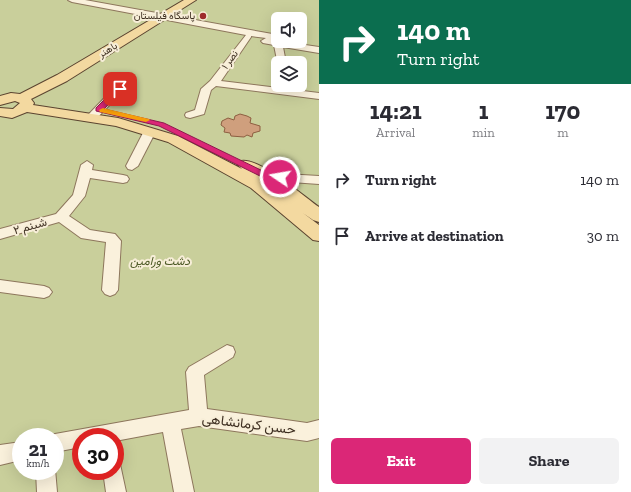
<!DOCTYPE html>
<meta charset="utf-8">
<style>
body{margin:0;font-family:"Zilla Slab",Vazirmatn,serif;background:#f2f2f3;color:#2b2b33;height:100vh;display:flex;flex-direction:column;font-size:15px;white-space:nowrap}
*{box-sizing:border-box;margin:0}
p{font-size:13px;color:#7c7c81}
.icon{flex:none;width:22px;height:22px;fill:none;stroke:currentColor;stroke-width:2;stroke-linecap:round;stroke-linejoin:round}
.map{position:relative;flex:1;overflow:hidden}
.drawer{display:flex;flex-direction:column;background:#fff;width:312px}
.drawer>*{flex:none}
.hud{background:#0b6e4f;color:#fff;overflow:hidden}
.buttons{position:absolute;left:271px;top:12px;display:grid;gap:8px}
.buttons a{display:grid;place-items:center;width:36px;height:36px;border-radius:6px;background:#fff;box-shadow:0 4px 16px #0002;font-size:20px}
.speed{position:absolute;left:12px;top:428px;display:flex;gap:8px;font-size:20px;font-weight:700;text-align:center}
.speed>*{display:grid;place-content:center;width:52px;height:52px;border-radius:50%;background:#fff;box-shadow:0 4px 16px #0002;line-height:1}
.speed small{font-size:10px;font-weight:400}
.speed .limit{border:6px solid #d22;background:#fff;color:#111}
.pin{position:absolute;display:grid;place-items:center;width:34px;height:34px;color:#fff;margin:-17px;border-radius:8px;box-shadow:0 2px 6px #0006}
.me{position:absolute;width:44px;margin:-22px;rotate:282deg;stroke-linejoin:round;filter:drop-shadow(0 0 3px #0008)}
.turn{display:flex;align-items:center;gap:14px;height:84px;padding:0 12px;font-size:18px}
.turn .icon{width:52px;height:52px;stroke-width:2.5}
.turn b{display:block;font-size:28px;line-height:34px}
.eta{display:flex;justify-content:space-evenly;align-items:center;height:68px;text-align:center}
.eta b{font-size:24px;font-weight:700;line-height:28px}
.action{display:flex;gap:8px;margin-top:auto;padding:8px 12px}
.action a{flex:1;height:46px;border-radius:6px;background:#db2777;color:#fff;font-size:16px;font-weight:700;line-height:46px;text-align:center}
.action a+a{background:#f2f2f3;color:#2b2b33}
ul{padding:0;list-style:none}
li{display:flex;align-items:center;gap:12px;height:56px;padding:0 12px}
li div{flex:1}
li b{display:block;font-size:15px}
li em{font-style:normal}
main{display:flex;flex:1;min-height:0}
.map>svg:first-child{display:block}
</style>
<main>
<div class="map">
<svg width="319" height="492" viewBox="0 0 319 492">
<rect width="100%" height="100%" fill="#f0e4c8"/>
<path fill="#c9cf9b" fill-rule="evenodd" d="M0,0H319V492H0ZM278,19H300V41H278ZM278,63H300V85H278ZM21,437H55V471H21ZM81,437H115V471H81Z"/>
<path fill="#cf9f7d" stroke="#8d5f41" d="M240,114L247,116L251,118L250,123L260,126V131L253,133L252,137L247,135L244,137L231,136L230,133L224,132L225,128L221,125L222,121L228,118L234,120L235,116Z"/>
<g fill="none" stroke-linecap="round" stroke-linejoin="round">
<defs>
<g id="minor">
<path d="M68,0H85L278,35V41L319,47V53L283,47L286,63H278V65L274,45L263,43L261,41L266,38L251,36V37L221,81L319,93V99L216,86L211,90L204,114L190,118L186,117L185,115L186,113L195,110L201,89L210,81L246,35L72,2Z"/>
<path d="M119,86L124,89L123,91L95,120H87L86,118L87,116L115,87Z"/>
<path d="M150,128L156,131L138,166L132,170L128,169L126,166L144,131Z"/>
<path d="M87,161L93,165L92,170L123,175L127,176L129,179L127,182L123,183L90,178L85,196L69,216L90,230L115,234L121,241L118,290L115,294L110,296L105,294L102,290L106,242L81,238L59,222L0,239V229L56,214L73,195L81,165Z"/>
<path d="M267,173L319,176V184L263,180L261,177L263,174Z"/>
<path d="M0,280L44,286L49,288L52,292L49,296L44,298L0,292Z"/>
<path d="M227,345L233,347L235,352L233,357L204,375L207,409L307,423L319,420V438L307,441L199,426L181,429L194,492H174L163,432L115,441V437H81V447L55,452V437H48L55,434L189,410L186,372L189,367Z"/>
<path d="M21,442V460L0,465V445Z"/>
<path d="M115,462L120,464L126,492H106L103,471H115Z"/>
<path d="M55,469L57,492H37L36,471H55Z"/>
</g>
<path id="major" d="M184,0H196L67,81L31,99L34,103L33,105L118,118L178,136L242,169L238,165L241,161C259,157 303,196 319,207V222L313,220L303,213L319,225V241L313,240L251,188L168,142L116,126L27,112L12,118L0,116V108L13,109L20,103L15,101L0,105V96L11,93L20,94L57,75Z"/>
</defs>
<use href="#minor" stroke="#8d765c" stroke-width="2"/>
<use href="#major" stroke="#5b4430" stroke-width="2"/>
<use href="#minor" fill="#faf1dc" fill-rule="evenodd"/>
<use href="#major" fill="#f3d9a0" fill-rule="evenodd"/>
</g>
<path fill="#db2777" stroke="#8e194d" d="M117,87L123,89L104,109L164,123L269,174L280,175L284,177L280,180L264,178L159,126L96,111V108Z"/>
<path fill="#f59e0b" d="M103,108L149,119L150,120L146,122L100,112L99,110Z"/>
<circle fill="#9e2a2b" stroke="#f7eed8" stroke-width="1.5" cx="203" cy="16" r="4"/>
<g text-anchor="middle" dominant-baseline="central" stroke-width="4" stroke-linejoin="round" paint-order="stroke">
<g font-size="10" fill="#3d2e20" stroke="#f7eed8" text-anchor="end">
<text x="195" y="16">پاسگاه فیلستان</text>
</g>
<g font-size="10" fill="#3d2e20" stroke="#f7eed8">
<text transform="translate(108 50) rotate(-31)">باهنر</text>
<text transform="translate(230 60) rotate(-54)">نصر ۱</text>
</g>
<g font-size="12" fill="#3d2e20" stroke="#f7eed8">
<text transform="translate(30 226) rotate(-16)">شبنم ۲</text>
</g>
<g font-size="12" font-style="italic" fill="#4d5a26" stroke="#f7eed8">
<text x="160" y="261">دشت ورامین</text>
</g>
<g font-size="14" fill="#3d2e20" stroke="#f7eed8">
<text transform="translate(249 424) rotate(7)">حسن کرمانشاهی</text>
</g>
</g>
</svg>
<div class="buttons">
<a><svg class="icon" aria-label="sound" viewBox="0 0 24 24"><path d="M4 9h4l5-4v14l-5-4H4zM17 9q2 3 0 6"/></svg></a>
<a><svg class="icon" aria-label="layers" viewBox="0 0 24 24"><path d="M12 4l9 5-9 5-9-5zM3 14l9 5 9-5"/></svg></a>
</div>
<div class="speed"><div>21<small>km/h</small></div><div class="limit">30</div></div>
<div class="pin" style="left:120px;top:89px;background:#d93025"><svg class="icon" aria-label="arrive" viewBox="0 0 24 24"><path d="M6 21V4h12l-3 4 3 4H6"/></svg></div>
<svg class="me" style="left:280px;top:177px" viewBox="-20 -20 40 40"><circle r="17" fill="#db2777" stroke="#fff" stroke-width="3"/><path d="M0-11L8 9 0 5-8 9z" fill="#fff"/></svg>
</div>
<section class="drawer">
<div class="hud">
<div class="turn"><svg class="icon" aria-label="right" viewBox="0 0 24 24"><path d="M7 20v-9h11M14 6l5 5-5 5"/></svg><div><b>140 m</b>Turn right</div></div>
</div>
<div class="eta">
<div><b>14:21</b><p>Arrival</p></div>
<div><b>1</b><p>min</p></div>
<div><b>170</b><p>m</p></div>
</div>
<ul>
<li><svg class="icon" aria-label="right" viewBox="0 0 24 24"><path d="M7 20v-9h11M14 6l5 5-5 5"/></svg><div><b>Turn right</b></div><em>140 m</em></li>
<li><svg class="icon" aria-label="arrive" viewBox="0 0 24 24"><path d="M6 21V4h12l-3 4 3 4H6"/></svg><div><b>Arrive at destination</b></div><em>30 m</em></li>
</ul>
<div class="action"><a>Exit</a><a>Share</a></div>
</section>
</main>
